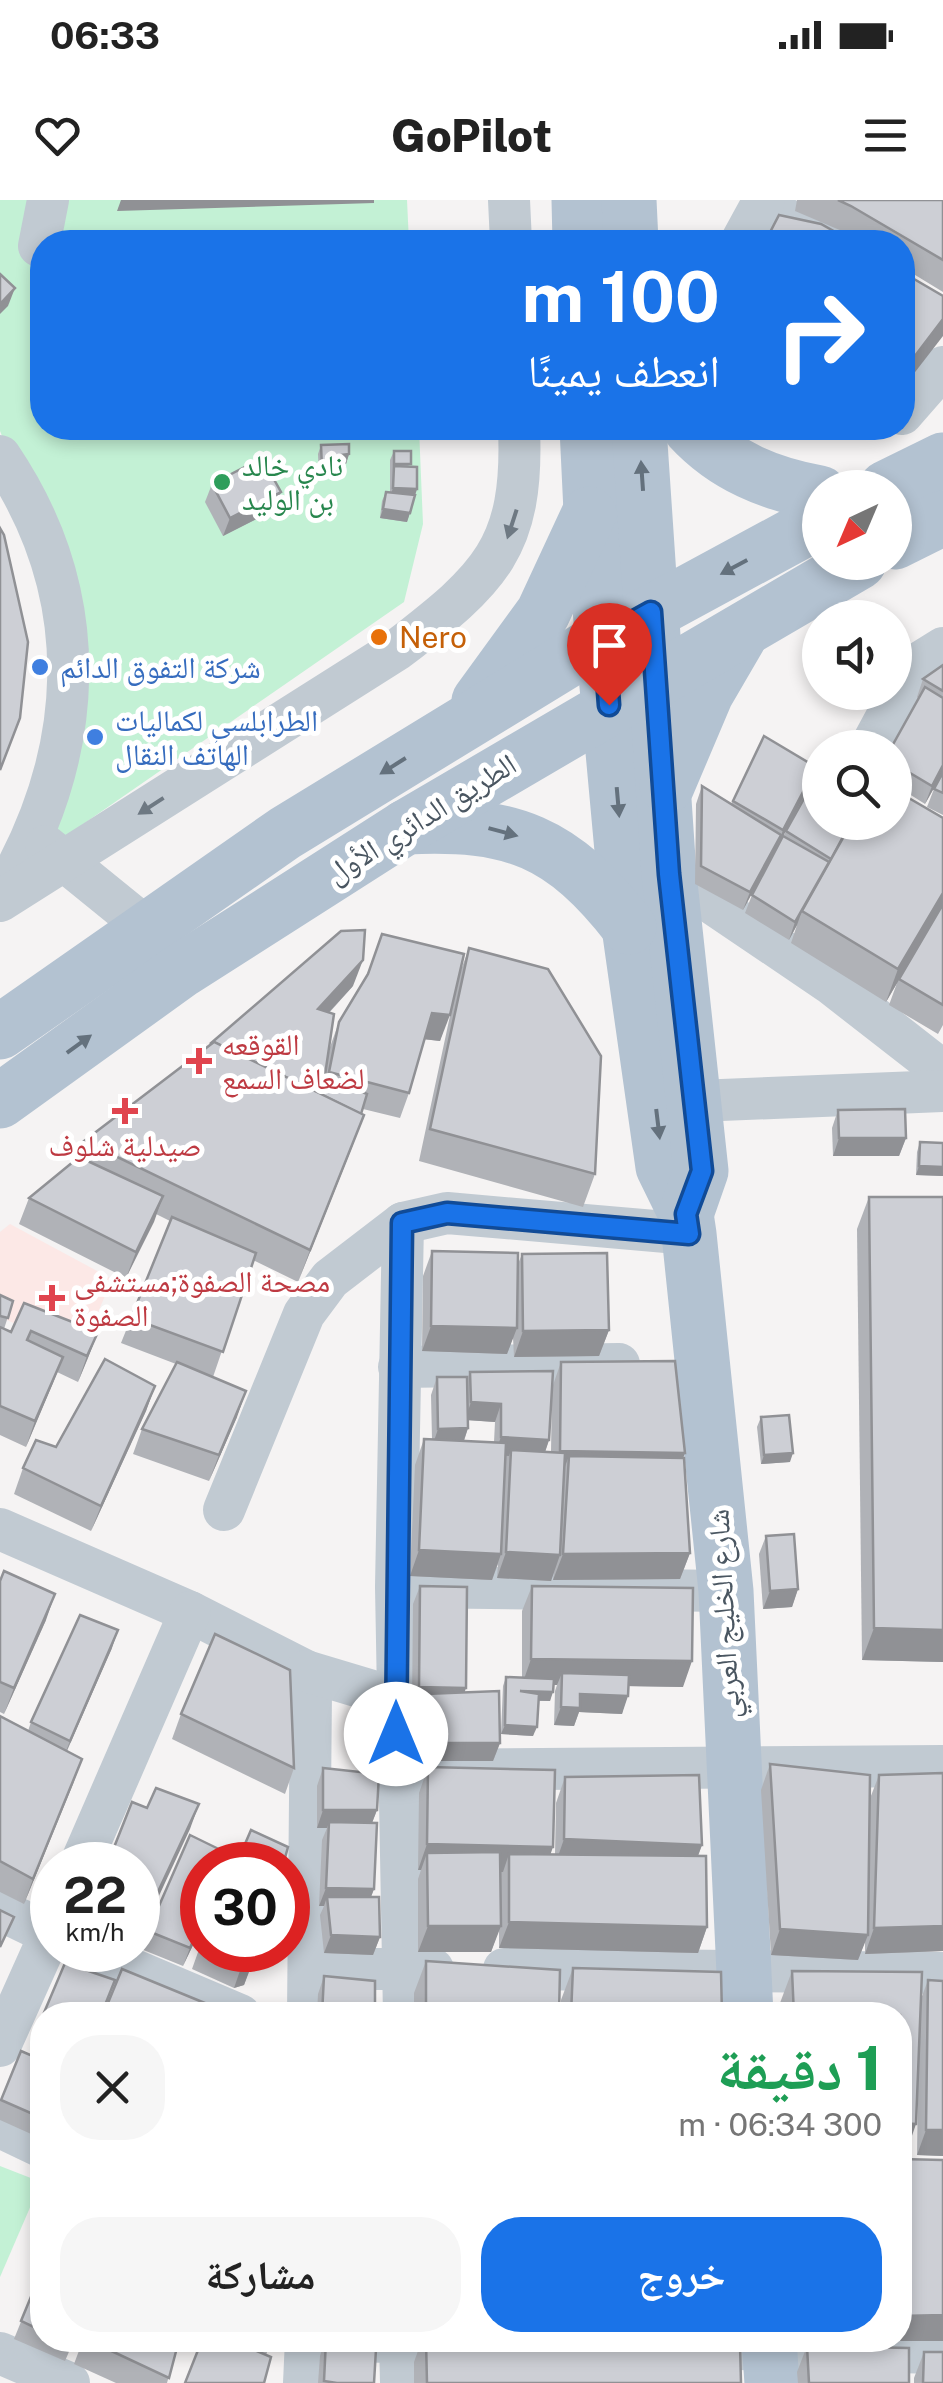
<!DOCTYPE html>
<html lang="ar">
<meta charset="utf-8">
<style>
body{margin:0;font-family:"Public Sans","Noto Naskh Arabic",sans-serif;background:#f6f6f6;color:#222;direction:rtl;height:100vh;display:flex;flex-direction:column;font-size:38px;white-space:nowrap}
*{box-sizing:border-box;margin:0}
p{font-size:32px;color:#767676}
.icon{flex:none;width:55px;height:55px;fill:none;stroke:currentColor;stroke-width:2;stroke-linecap:round;stroke-linejoin:round}
.map{position:relative;flex:1;overflow:hidden;direction:ltr}
.sheet{position:absolute;left:30px;top:1802px;width:882px;height:350px;display:flex;flex-direction:column;background:#fff;border-radius:40px;box-shadow:0 5px 15px #0003;direction:rtl}
.sheet>*{flex:none}
.guide{position:absolute;left:30px;top:30px;width:885px;height:210px;border-radius:40px;box-shadow:0 5px 15px #0003;direction:rtl;background:#1a73e8;color:#fff;overflow:hidden}
.needle{width:65px;rotate:224deg}
.fabs{position:absolute;left:802px;top:270px;display:grid;gap:20px}
.fabs a{display:grid;place-items:center;width:110px;height:110px;border-radius:50%;background:#fff;box-shadow:0 5px 15px #0003;font-size:50px}
.speed{position:absolute;left:30px;top:1642px;display:flex;gap:20px;font-size:50px;font-weight:700;text-align:center}
.speed>*{display:grid;place-content:center;width:130px;height:130px;border-radius:50%;background:#fff;box-shadow:0 5px 15px #0003;line-height:1}
.speed small{font-size:25px;font-weight:400}
.speed .limit{border:15px solid #d22;background:#fff;color:#111}
.pin{position:absolute;display:grid;place-items:center;width:85px;height:85px;color:#fff;margin:-102px -42px;border-radius:50% 50% 50% 0;rotate:-45deg;box-shadow:0 0 10px #0007}
.pin .icon{rotate:45deg}
.me{position:absolute;width:110px;margin:-55px;rotate:0deg;stroke-linejoin:round;filter:drop-shadow(0 0 8px #0008)}
.turn{display:flex;align-items:center;gap:35px;height:210px;padding:0 30px;font-size:45px}
.turn .icon{width:130px;height:130px;stroke-width:2.5}
.turn b{display:block;font-size:70px;line-height:85px}
.round{display:grid;place-items:center;flex:none;width:105px;height:105px;border-radius:40px;background:#f6f6f6}
.head{display:flex;align-items:center;justify-content:space-between;height:170px;padding:0 30px}
h1{font-size:60px;font-weight:800;line-height:75px;color:#1e9e55}
.button{display:flex;gap:20px;margin-top:auto;padding:20px 30px}
.button a{flex:1;height:115px;border-radius:40px;background:#1a73e8;color:#fff;font-size:40px;font-weight:800;line-height:115px;text-align:center}
.button a+a{background:#f6f6f6;color:#222}
.status{display:flex;justify-content:space-between;align-items:center;height:70px;padding:0 50px;background:#fff;direction:ltr}
.status svg{height:28px;fill:currentColor}
header{display:flex;justify-content:space-between;align-items:center;height:130px;padding:0 30px;background:#fff;font-size:45px;font-weight:800}
.map>svg:first-child{display:block}
</style>
<div class="status"><b>06:33</b><svg viewBox="0 0 49 12"><path d="M0 12V9h3v3zM5 12V6h3v6zM10 12V3h3v9zM15 12V0h3v12zM26 1h20v11H26zM47 4h2v5h-2z"/></svg></div>
<header><svg class="icon" aria-label="menu" viewBox="0 0 24 24"><path d="M4 6h16M4 12h16M4 18h16"/></svg>GoPilot<svg class="icon" aria-label="heart" viewBox="0 0 24 24"><path d="M12 20l-8-8c-3-5 5-10 8-4 3-6 11-1 8 4z"/></svg></header>
<div class="map">
<svg width="943" height="2183" viewBox="0 0 943 2183">
<rect width="100%" height="100%" fill="#f5f3f3"/>
<path fill="#fce8e6" d="M10,1024L112,1079L81,1153L0,1117V1032Z"/>
<g fill="#c3f1d5">
<path d="M0,0H407L409,42H42V228H419L423,324L404,402L53,645L93,465L0,231Z"/>
<path d="M0,1966L41,1982L0,2077Z"/>
</g>
<g fill="none" stroke-linecap="round" stroke-linejoin="round">
<g stroke="#c1cad2" stroke-width="42">
<path d="M509,0L511,42"/>
<path d="M761,4L825,42"/>
<path d="M741,42L764,0"/>
<path d="M39,46L48,0"/>
<path d="M902,214L943,167"/>
<path d="M0,256C96,398 86,555 0,698"/>
<path d="M870,548L914,466L943,448"/>
<path d="M46,646L147,728"/>
<path d="M669,674L830,783L943,871"/>
<path d="M0,701L398,449C490,378 524,348 519,228"/>
<path d="M697,901L943,891"/>
<path d="M403,1023L396,1387L404,1815"/>
<path d="M399,1167L619,1164"/>
<path d="M224,1310L304,1114L330,1079L403,1023L447,1013L689,1034"/>
<path d="M0,1329L190,1412L306,1471L311,1490L308,1815"/>
<path d="M411,1387L726,1391"/>
<path d="M306,1471L396,1498"/>
<path d="M396,1570L943,1566"/>
<path d="M80,1665L190,1412"/>
<path d="M0,1710L52,1735"/>
<path d="M87,1750L240,1815"/>
<path d="M310,1769H433"/>
<path d="M504,1769L943,1773"/>
<path d="M0,1846L52,1730"/>
<path d="M0,1927L42,1947"/>
<path d="M306,2140L476,2144"/>
<path d="M400,2140L401,2183"/>
<path d="M682,2148L943,2153"/>
<path d="M0,2153L69,2183"/>
<path d="M304,2183L306,2140"/>
</g>
<g stroke="#b3c2d1" stroke-width="55">
<path d="M579,0L580,42"/>
<path d="M629,0L631,42"/>
<path d="M587,228L591,311L629,727L663,967L686,1014L689,1034L726,1391L746,1815"/>
<path d="M639,228L669,674L701,971L686,1014"/>
<path d="M690,228C725,266 770,284 820,293"/>
<path d="M886,288L943,260"/>
<path d="M895,342L943,318"/>
<path d="M479,501L543,413L589,314"/>
<path d="M667,586L706,494L742,432"/>
<path d="M406,627C513,622 562,641 629,727"/>
<path d="M0,832L285,633L604,438L820,321"/>
<path d="M0,901L182,770L406,627L859,362"/>
<path d="M769,2140L772,2183"/>
</g>
</g>
<g fill="#b0b2b7" fill-rule="evenodd">
<path d="M797,0H943V92L902,67V42H861L842,31L795,11Z"/>
<path d="M321,245L349,254L346,264H340L337,277H319L318,254Z"/>
<path d="M394,251L410,267L417,289L407,322L380,318L382,301L386,292H390V260Z"/>
<path d="M212,284L281,292L274,310L223,336L205,302Z"/>
<path d="M943,465V572L925,604L895,585V548L918,498L917,497L923,479Z"/>
<path d="M764,536L816,567L810,585L743,710L695,684L696,604L702,586L731,604Z"/>
<path d="M943,572V615L927,607L934,589Z"/>
<path d="M943,618V825L938,834L889,805L897,783L886,802L791,743L797,725L789,740L745,713L752,695L786,631L820,622Z"/>
<path d="M469,748L595,974L583,1007L419,961L454,797L440,841L424,839L409,893L400,918L363,909L352,947L298,1082L253,1060L213,1177L237,1217L209,1281L133,1254L142,1229L176,1164L121,1143L170,1021L156,1014L126,1078L19,1024L29,998L78,957L84,941L353,786L329,813L325,873L330,847L339,822L458,778Z"/>
<path d="M838,910L906,938L899,956H833L832,928Z"/>
<path d="M920,942L943,943V976L916,975L917,952Z"/>
<path d="M869,997H943V1462L862,1460L857,1029Z"/>
<path d="M432,1051L518,1064L522,1054L609,1130L599,1156L514,1157L513,1137L507,1154L422,1151L423,1076Z"/>
<path d="M0,1095L13,1101L4,1129L11,1132L24,1103L98,1132L78,1182L57,1172L26,1247L0,1235Z"/>
<path d="M561,1162L684,1258L690,1353L680,1379L553,1380L554,1372L551,1381L497,1378L498,1364L492,1380L410,1376L415,1265L424,1239H432L431,1195L437,1177L467,1179L470,1172L552,1188ZM552,1188L551,1252H545L549,1240ZM468,1220L495,1222L494,1242L464,1241L468,1228Z"/>
<path d="M155,1186L146,1211L91,1331L14,1294L23,1268Z"/>
<path d="M761,1217L790,1262L761,1264L757,1227Z"/>
<path d="M766,1336L798,1389L792,1407L763,1409L759,1354Z"/>
<path d="M0,1381L46,1420L4,1514L0,1512Z"/>
<path d="M420,1386L464,1493L500,1543L493,1561H414L419,1512L421,1505H412L413,1404Z"/>
<path d="M532,1386L683,1487L628,1486L622,1514L579,1512L574,1526L554,1525L555,1491L557,1485H553L550,1501H538L533,1536L501,1534L503,1486L506,1477H522V1411Z"/>
<path d="M112,1448L67,1551L82,1559L24,1704L0,1692V1516L28,1531L31,1522Z"/>
<path d="M181,1514L294,1568L285,1594L172,1539Z"/>
<path d="M770,1564L869,1601L879,1575L943,1573V1751L865,1754V1741L858,1760L771,1755L761,1590Z"/>
<path d="M428,1567L551,1654H555L556,1603L565,1577L702,1645L698,1656L707,1727L698,1753L499,1748V1729L491,1752H418V1679L421,1670H418L419,1593Z"/>
<path d="M323,1568L377,1610L372,1623L374,1689L371,1697L380,1737L373,1755L324,1753L320,1715L324,1706H319L322,1640L327,1628H317V1586Z"/>
<path d="M190,1635L233,1656L230,1665H202V1726L183,1766L141,1749Z"/>
<path d="M202,1741V1750H256L244,1785L234,1788L192,1769Z"/>
<path d="M426,1761L559,1815H414V1793Z"/>
<path d="M573,1768L722,1815H561V1800Z"/>
<path d="M792,1771L921,1799L928,1780L943,1781V1956L917,1955L918,1888L905,1956H900V1815H780V1803Z"/>
<path d="M324,1776L375,1815H317L318,1794Z"/>
<path d="M42,1816V1852L30,1847Z"/>
<path d="M21,1851L42,1860V1933L40,1938L0,1920V1901Z"/>
<path d="M42,2070V2140H74L65,2161L14,2139Z"/>
<path d="M83,2140H179L167,2183H116L74,2164Z"/>
<path d="M202,2140H258L270,2144L266,2155Z"/>
<path d="M325,2140H337L374,2183H318L320,2156Z"/>
<path d="M422,2140H641L741,2183H414V2162Z"/>
<path d="M807,2146L909,2183H798L797,2172Z"/>
<path d="M924,2152L943,2183H914V2178Z"/>
</g>
<g fill="#909195">
<path d="M121,0H374V3L117,11Z"/>
<path d="M15,88L8,106L0,114V104Z"/>
<path d="M943,119V136L902,189V173Z"/>
<path d="M349,254L346,264H337L340,255Z"/>
<path d="M322,268H340L337,277H319Z"/>
<path d="M393,288L417,289L414,298L390,297Z"/>
<path d="M281,292L274,310L223,336L230,318Z"/>
<path d="M383,309L410,313L407,322L380,318Z"/>
<path d="M943,565V572L925,604L932,586Z"/>
<path d="M816,567L810,585L777,648L783,630Z"/>
<path d="M781,635L774,653L743,710L750,692Z"/>
<path d="M829,662L802,711L797,725L789,740L795,722Z"/>
<path d="M943,693V705L886,802L898,769Z"/>
<path d="M363,760L353,786L308,835L318,809Z"/>
<path d="M432,813L450,815L440,841L422,839Z"/>
<path d="M364,915L352,947L298,1082L310,1050Z"/>
<path d="M839,938H906L899,956H833Z"/>
<path d="M919,966L943,967V976L916,975Z"/>
<path d="M163,996L154,1022L126,1078L136,1052Z"/>
<path d="M431,1126L517,1128L507,1154L422,1151Z"/>
<path d="M609,1130L599,1156L514,1157L523,1131Z"/>
<path d="M98,1132L88,1158L78,1182L87,1156Z"/>
<path d="M63,1157L53,1183L26,1247L35,1221Z"/>
<path d="M155,1186L146,1211L91,1331L101,1306Z"/>
<path d="M246,1191L237,1217L209,1281L219,1255Z"/>
<path d="M471,1202L501,1204L495,1222L465,1220Z"/>
<path d="M468,1228L462,1246L432,1247L438,1229Z"/>
<path d="M501,1237L549,1240L543,1258L511,1250L509,1256L494,1255Z"/>
<path d="M560,1251L685,1253L676,1279L569,1256L561,1277H551Z"/>
<path d="M793,1253L790,1262L761,1264L764,1255Z"/>
<path d="M419,1350L501,1354L492,1380L410,1376Z"/>
<path d="M506,1352L560,1355L551,1381L497,1378Z"/>
<path d="M690,1353L680,1379L553,1380L563,1354Z"/>
<path d="M798,1389L792,1407L763,1409L770,1391Z"/>
<path d="M55,1394L46,1420L4,1514L14,1488Z"/>
<path d="M874,1428L943,1430V1462L862,1460Z"/>
<path d="M118,1430L112,1448L63,1559L70,1541Z"/>
<path d="M531,1459L692,1461L683,1487L561,1485L562,1473L557,1485H522Z"/>
<path d="M419,1487L466,1488L460,1506L425,1494L421,1505H412Z"/>
<path d="M520,1491L553,1492L550,1501L517,1500Z"/>
<path d="M580,1494L628,1496L622,1514L579,1512L574,1526L554,1525L561,1507Z"/>
<path d="M505,1525L537,1527L533,1536L501,1534Z"/>
<path d="M421,1543H500L493,1561H414Z"/>
<path d="M82,1559L73,1584L24,1704L33,1679Z"/>
<path d="M199,1604L190,1629L138,1741L142,1726Z"/>
<path d="M323,1610H377L370,1628L329,1622L327,1628H317Z"/>
<path d="M564,1639L702,1645L692,1671L555,1665Z"/>
<path d="M427,1644L553,1647L544,1673L509,1654L503,1672L427,1670V1653L421,1670H418Z"/>
<path d="M326,1688L374,1689L367,1707L327,1697L324,1706H319Z"/>
<path d="M202,1721V1726L183,1766L190,1748Z"/>
<path d="M509,1722L707,1727L698,1753L499,1748Z"/>
<path d="M428,1726H501L491,1752H418Z"/>
<path d="M943,1726V1751L865,1754L874,1728Z"/>
<path d="M780,1729L868,1735L858,1760L771,1755Z"/>
<path d="M331,1735L380,1737L373,1755L324,1753Z"/>
<path d="M254,1759L244,1785L234,1788L243,1762Z"/>
<path d="M900,1923L916,1924L905,1956H900Z"/>
<path d="M926,1930H943V1956L917,1955Z"/>
<path d="M943,2115V2141H875L876,2140H900V2116Z"/>
<path d="M792,2140H860L858,2144Z"/>
</g>
<g fill="#cdcfd5" stroke="#909195" stroke-width="2.5">
<path d="M838,0H943V60L851,6Z"/>
<path d="M779,15L821,24L853,42H765Z"/>
<path d="M902,72L943,96V119L902,173Z"/>
<path d="M0,74L15,88L0,104Z"/>
<path d="M349,244V254L340,255V268H322L321,245Z"/>
<rect x="394" y="251" width="17" height="13"/>
<path d="M262,258L281,292L230,318L212,284Z"/>
<path d="M394,266L417,267V289L393,288Z"/>
<path d="M386,292L415,295L410,313L383,309Z"/>
<path d="M0,328L4,335L28,442L20,518L0,570Z"/>
<path d="M943,465V491L923,479Z"/>
<path d="M925,487L943,498V565L932,586L895,564V548H891Z"/>
<path d="M764,536L816,567L783,630L733,601Z"/>
<path d="M820,570V622H851L831,659L786,631Z"/>
<path d="M943,572V593L934,589Z"/>
<path d="M702,586L781,635L750,692L701,666Z"/>
<path d="M895,590L943,618V693L898,769L802,711L852,622H895Z"/>
<path d="M783,636L829,662L795,722L752,695Z"/>
<path d="M943,704V805L899,779Z"/>
<path d="M365,730L363,760L318,809L334,814L325,875L367,894L361,914L214,842L210,844L341,731Z"/>
<path d="M382,734L464,754L450,815L432,813L409,893L329,872L339,822L368,774Z"/>
<path d="M469,748L548,769L601,856L595,974L430,929Z"/>
<path d="M214,842L364,915L310,1050L84,941Z"/>
<path d="M905,909L906,938H839L838,910Z"/>
<path d="M920,942L943,943V967L919,966Z"/>
<path d="M79,957L163,996L136,1052L29,998Z"/>
<path d="M869,997H943V1430L874,1428Z"/>
<path d="M172,1017L256,1053L223,1152L131,1118Z"/>
<path d="M432,1051L518,1053L517,1128L431,1126Z"/>
<path d="M607,1053L609,1130L523,1131L522,1054Z"/>
<path d="M0,1095L13,1101L8,1118L0,1116Z"/>
<path d="M24,1103L98,1132L87,1156L31,1131L27,1140L63,1157L35,1221L0,1206V1127L11,1132Z"/>
<path d="M105,1159L155,1186L101,1306L23,1268L36,1240L56,1247Z"/>
<path d="M675,1161L685,1253L560,1251L561,1162Z"/>
<path d="M177,1162L246,1191L219,1255L142,1229Z"/>
<path d="M553,1171L549,1240L501,1237V1204L471,1202L470,1172Z"/>
<path d="M437,1177H467L468,1228L438,1229Z"/>
<path d="M789,1215L793,1253L764,1255L761,1217Z"/>
<path d="M424,1239L506,1243L501,1354L419,1350Z"/>
<path d="M511,1250L565,1253L560,1355L506,1352Z"/>
<path d="M569,1256L684,1258L690,1353L563,1354Z"/>
<path d="M794,1334L798,1389L770,1391L766,1336Z"/>
<path d="M4,1371L55,1394L14,1488L0,1482V1381Z"/>
<path d="M420,1386L467,1387L466,1488L419,1487Z"/>
<path d="M532,1386L693,1388L692,1461L531,1459Z"/>
<path d="M80,1415L118,1430L70,1541L31,1522Z"/>
<path d="M215,1434L290,1470L294,1568L181,1514Z"/>
<path d="M562,1473L629,1475L628,1496L580,1494V1508L561,1507Z"/>
<path d="M506,1477L554,1479L553,1492L520,1491L539,1494L537,1527L505,1525Z"/>
<path d="M499,1491L500,1543H421L425,1494Z"/>
<path d="M0,1516L82,1559L33,1679L0,1661Z"/>
<path d="M770,1564L870,1575L868,1735L780,1729Z"/>
<path d="M428,1567L555,1570L553,1647L427,1644Z"/>
<path d="M323,1568L379,1574L377,1610H323Z"/>
<path d="M943,1573V1726L874,1728L879,1575Z"/>
<path d="M699,1575L702,1645L564,1639L565,1577Z"/>
<path d="M156,1588L199,1604L142,1726L138,1724V1665H107L132,1602L147,1608Z"/>
<path d="M329,1622L377,1623L374,1689L326,1688Z"/>
<path d="M251,1630L288,1647L283,1665H236Z"/>
<path d="M190,1635L233,1656L229,1665H202V1721L190,1748L148,1731Z"/>
<path d="M500,1652L501,1726H428L427,1653Z"/>
<path d="M509,1654L706,1656L707,1727L509,1722Z"/>
<path d="M327,1697H379L380,1737L331,1735Z"/>
<path d="M0,1710L14,1717L0,1747Z"/>
<path d="M216,1750H256L254,1759L243,1762Z"/>
<path d="M426,1761L560,1770L559,1815H426Z"/>
<path d="M65,1763L115,1780L101,1815H43Z"/>
<path d="M573,1768L721,1772L722,1815H571Z"/>
<path d="M122,1769L234,1815H103Z"/>
<path d="M792,1771L922,1772L916,1924L900,1923V1815H794Z"/>
<path d="M324,1776L375,1781V1815H322Z"/>
<path d="M928,1780L943,1781V1930H926Z"/>
<path d="M42,1816V1831L37,1829Z"/>
<path d="M21,1851L42,1860V1918L1,1900Z"/>
<path d="M900,1959L943,1960V2115L900,2116Z"/>
<path d="M42,2070V2131L21,2121Z"/>
<path d="M88,2140H179L169,2178Z"/>
<path d="M202,2140H230L271,2157L264,2183H185Z"/>
<path d="M326,2140H337L376,2149L374,2183H337L324,2181Z"/>
<path d="M426,2140H641L740,2145L741,2183H427Z"/>
<path d="M807,2146L909,2148V2183H809Z"/>
<path d="M924,2152H943V2183H923Z"/>
</g>
<defs><path id="oneway-solid" d="M-6-.8H1V-3.2L6.5 0L1 3.2V.8H-6Z" transform="scale(2.5)"/></defs>
<g fill="#64717d">
<use href="#oneway-solid" transform="translate(642 276) rotate(-94)"/>
<use href="#oneway-solid" transform="translate(734 367) rotate(152)"/>
<use href="#oneway-solid" transform="translate(393 566) rotate(148)"/>
<use href="#oneway-solid" transform="translate(618 602) rotate(85)"/>
<use href="#oneway-solid" transform="translate(503 632) rotate(15)"/>
<use href="#oneway-solid" transform="translate(79 844) rotate(-36)"/>
<use href="#oneway-solid" transform="translate(658 924) rotate(83)"/>
</g>
<g fill="#6e7983">
<use href="#oneway-solid" transform="translate(512 324) rotate(108)"/>
<use href="#oneway-solid" transform="translate(151 606) rotate(147)"/>
</g>
<g fill="none" stroke-linecap="round" stroke-linejoin="round">
<defs>
<path id="route" d="M396,1534L402,1023L447,1013L689,1034L686,1014L702,971L669,674L651,412L604,438L609,505"/>
</defs>
<use href="#route" stroke="#114b97" stroke-width="25"/>
<use href="#route" stroke="#1a73e8" stroke-width="18"/>
</g>
<circle fill="#2e9e5b" stroke="#fff" stroke-width="4" cx="222" cy="282" r="10"/>
<circle fill="#e8710a" stroke="#fff" stroke-width="4" cx="379" cy="437" r="10"/>
<g fill="#3f7fe0" stroke="#fff" stroke-width="4">
<circle cx="40" cy="467" r="10"/>
<circle cx="95" cy="537" r="10"/>
</g>
<g fill="#e0444e" stroke="#fff" stroke-width="4">
<path d="M194 846h10v10h10v10h-10v10h-10v-10h-10v-10h10z"/>
<path d="M120 896h10v10h10v10h-10v10h-10v-10h-10v-10h10z"/>
<path d="M47 1083h10v10h10v10h-10v10h-10v-10h-10v-10h10z"/>
</g>
<g text-anchor="middle" dominant-baseline="central" stroke-width="10" stroke-linejoin="round" paint-order="stroke">
<g font-size="30" fill="#27864d" stroke="#fff" text-anchor="start">
<text x="242" y="265">نادي خالد<tspan x="242" dy="34">بن الوليد</tspan></text>
</g>
<g font-size="30" fill="#c56008" stroke="#fff" text-anchor="start">
<text x="399" y="437">Nero</text>
</g>
<g font-size="30" fill="#366cbe" stroke="#fff" text-anchor="start">
<text x="60" y="467">شركة التفوق الدائم</text>
<text x="115" y="520">الطرابلسي لكماليات<tspan x="115" dy="34">الهاتف النقال</tspan></text>
</g>
<g font-size="30" fill="#4a5661" stroke="#fff">
<text transform="translate(421 618) rotate(-32)">الطريق الدائري الأول</text>
<text transform="translate(723 1414) rotate(-93)">شارع الخليج العربي</text>
</g>
<g font-size="30" fill="#be3a42" stroke="#fff" text-anchor="start">
<text x="222" y="844">القوقعه<tspan x="222" dy="34">لضعاف السمع</tspan></text>
<text x="125" y="945" text-anchor="middle">صيدلية شلوف</text>
<text x="74" y="1081">مصحة الصفوة;مستشفى<tspan x="74" dy="34">الصفوة</tspan></text>
</g>
</g>
</svg>
<div class="fabs">
<a><svg class="needle" viewBox="-14 -14 28 28"><path d="M0-13l5 13h-10z" fill="#e53935"/><path d="M0 13l5-13h-10z" fill="#767676"/></svg></a>
<a><svg class="icon" aria-label="sound" viewBox="0 0 24 24"><path d="M4 9h4l5-4v14l-5-4H4zM17 9q2 3 0 6"/></svg></a>
<a><svg class="icon" aria-label="search" viewBox="0 0 24 24"><circle cx="10" cy="10" r="6"/><path d="M15 15l6 6"/></svg></a>
</div>
<div class="speed"><div>22<small>km/h</small></div><div class="limit">30</div></div>
<div class="pin" style="left:609px;top:505px;background:#d93025"><svg class="icon" aria-label="arrive" viewBox="0 0 24 24"><path d="M6 21V4h12l-3 4 3 4H6"/></svg></div>
<svg class="me" style="left:396px;top:1534px" viewBox="-20 -20 40 40"><circle r="19" fill="#fff"/><path d="M0-13L10 11 0 6-10 11z" fill="#1a73e8"/></svg>
<div class="guide">
<div class="turn"><svg class="icon" aria-label="right" viewBox="0 0 24 24"><path d="M7 20v-9h11M14 6l5 5-5 5"/></svg><div><b>100 m</b>انعطف يمينًا</div></div>
</div>
<section class="sheet">
<div class="head"><div><h1>1 دقيقة</h1><p>300 m · 06:34</p></div><a class="round"><svg class="icon" aria-label="close" viewBox="0 0 24 24"><path d="M6 6l12 12M18 6L6 18"/></svg></a></div>
<div class="button"><a>خروج</a><a>مشاركة</a></div>
</section>
</div>
